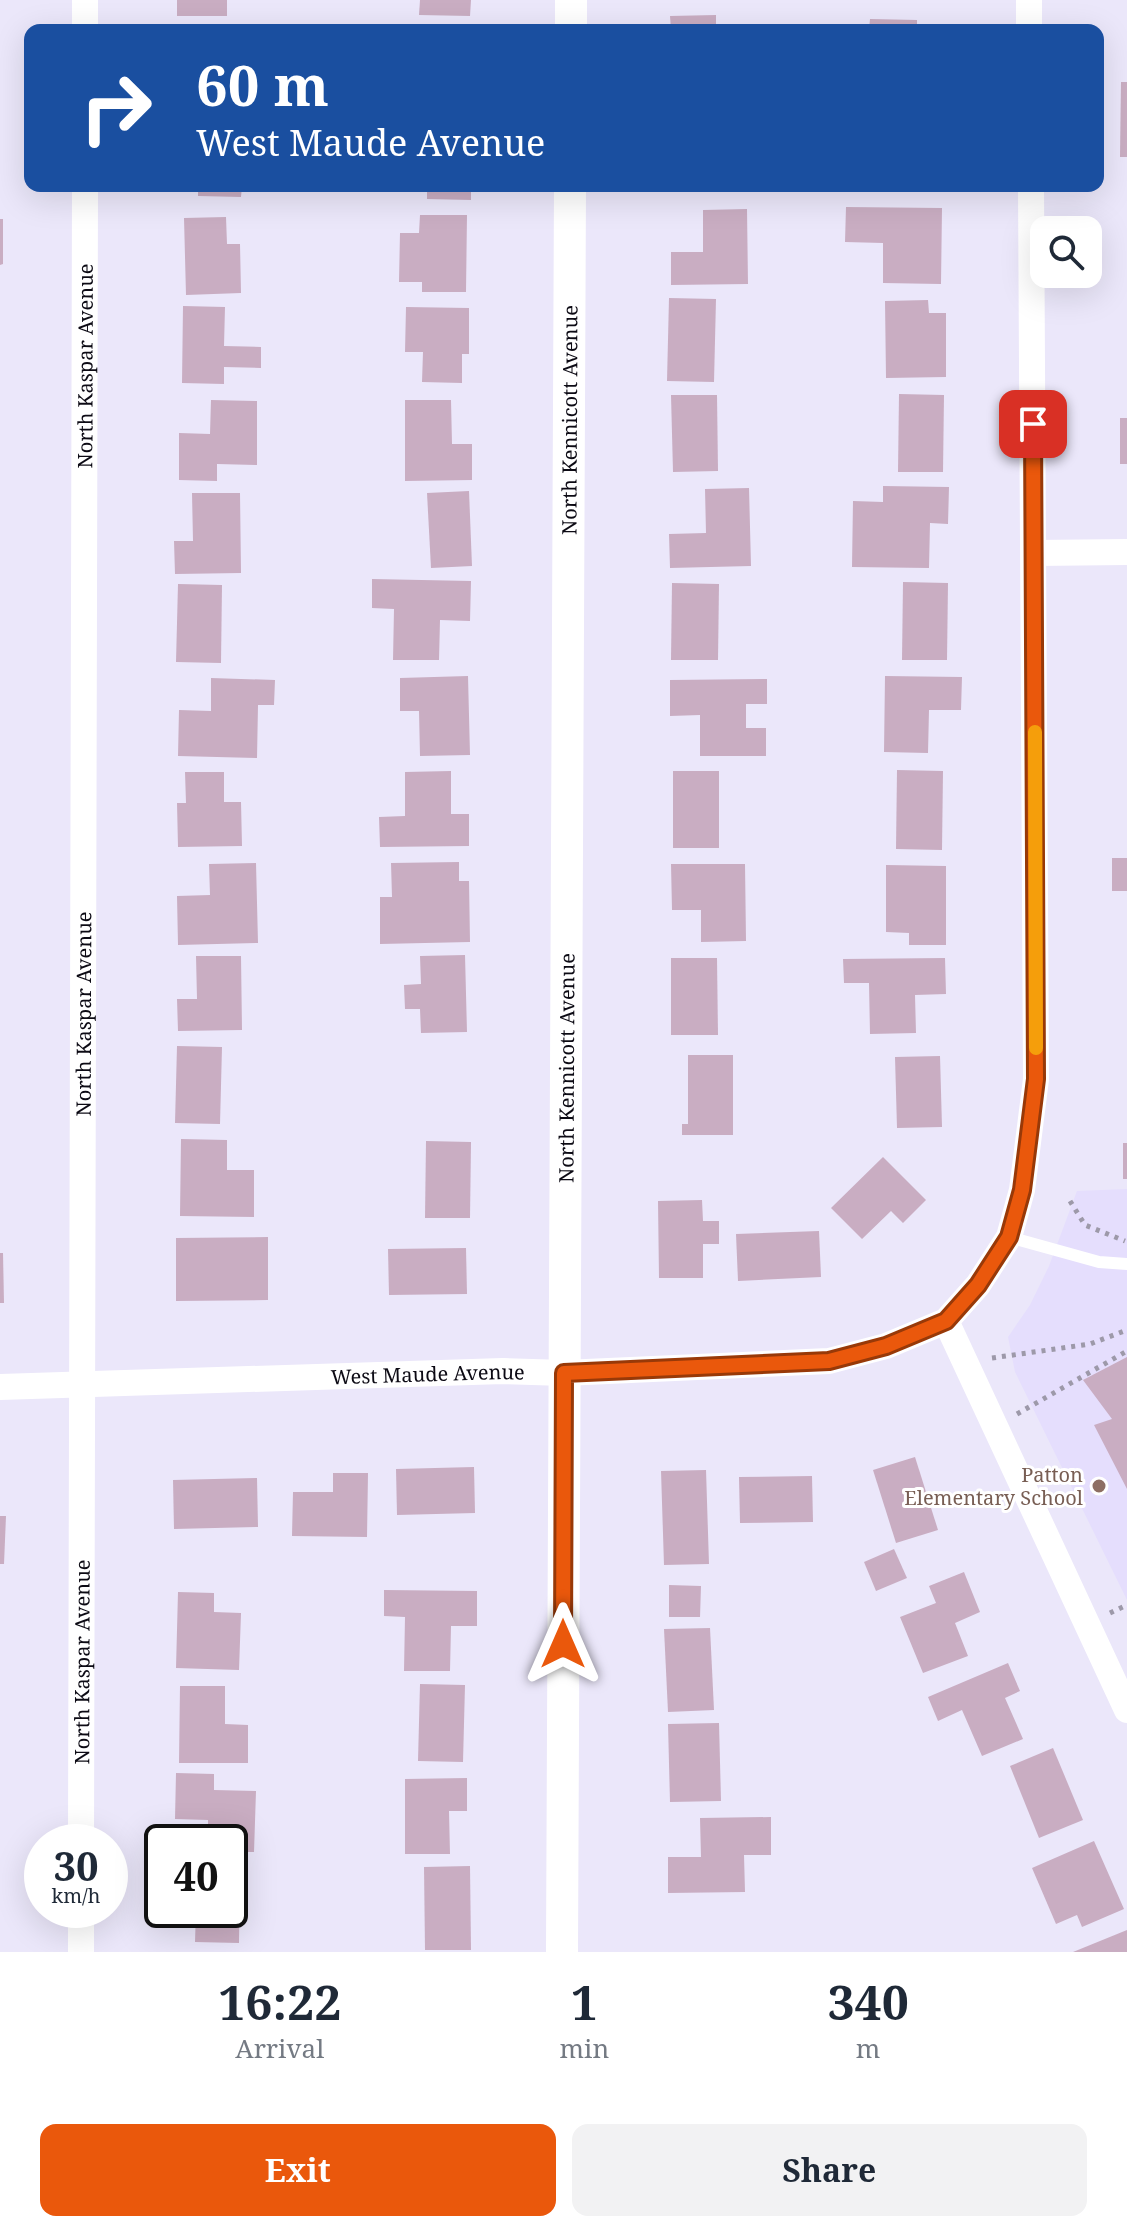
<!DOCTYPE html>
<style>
body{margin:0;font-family:"Noto Serif",serif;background:#f2f2f3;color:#1f2937;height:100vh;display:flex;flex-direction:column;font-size:30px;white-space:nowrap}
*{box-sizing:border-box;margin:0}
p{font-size:26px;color:#747a83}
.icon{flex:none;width:44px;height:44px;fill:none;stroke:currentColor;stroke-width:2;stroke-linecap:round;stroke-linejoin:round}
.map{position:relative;height:1952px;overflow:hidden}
.details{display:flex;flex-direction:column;background:#fff;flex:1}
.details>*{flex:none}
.guide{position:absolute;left:24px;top:24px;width:1080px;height:168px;border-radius:16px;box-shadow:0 8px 32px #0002;background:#1a4fa0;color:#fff;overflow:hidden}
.tools{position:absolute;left:1030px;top:216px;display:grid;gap:16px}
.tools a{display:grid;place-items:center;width:72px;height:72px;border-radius:16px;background:#fff;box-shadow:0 8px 32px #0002;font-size:40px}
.speed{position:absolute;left:24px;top:1824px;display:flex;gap:16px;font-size:40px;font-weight:700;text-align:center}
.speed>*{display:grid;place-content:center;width:104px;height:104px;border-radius:50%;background:#fff;box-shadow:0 8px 32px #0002;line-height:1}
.speed small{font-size:20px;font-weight:400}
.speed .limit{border:4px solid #111;border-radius:12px;background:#fff;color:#111}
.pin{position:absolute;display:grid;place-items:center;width:68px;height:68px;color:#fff;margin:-34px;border-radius:16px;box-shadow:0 4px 12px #0006}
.me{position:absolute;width:88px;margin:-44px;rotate:0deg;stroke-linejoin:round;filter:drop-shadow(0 0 6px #0008)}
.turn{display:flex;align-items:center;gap:28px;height:168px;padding:0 40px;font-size:36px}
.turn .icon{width:104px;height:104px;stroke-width:2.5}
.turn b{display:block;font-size:56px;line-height:68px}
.eta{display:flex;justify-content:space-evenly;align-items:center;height:136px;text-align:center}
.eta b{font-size:48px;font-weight:700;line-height:56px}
.button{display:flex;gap:16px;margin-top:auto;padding:16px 40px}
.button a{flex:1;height:92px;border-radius:16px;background:#ea580c;color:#fff;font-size:32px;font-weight:700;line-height:92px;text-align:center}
.button a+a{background:#f2f2f3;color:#1f2937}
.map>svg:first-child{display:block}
</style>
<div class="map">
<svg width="1127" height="1952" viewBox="0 0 1127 1952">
<rect width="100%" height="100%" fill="#ebe7fa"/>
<path fill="#e5defd" d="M1127,1189V1600L1015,1372L1008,1337L1030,1305L1049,1266L1077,1191Z"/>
<g fill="#c9adc2">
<rect x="177" y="0" width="50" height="16"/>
<path d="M420,0H471L470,16L419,15Z"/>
<path d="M716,15V30H671L670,16Z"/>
<path d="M870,19L917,20V30H869Z"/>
<path d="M240,26V30H184V27Z"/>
<path d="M1121,82H1127V157H1120Z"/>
<path d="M198,186H242L241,197L198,196Z"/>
<path d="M427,186H471V200L427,199Z"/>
<path d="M868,186H933L934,190H868Z"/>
<path d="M846,207L942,208L941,284L883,283V243L845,242Z"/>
<path d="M747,209L748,284L671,285V252H703V210Z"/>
<path d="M420,215H467L466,292H422V282H399L400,233H419Z"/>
<path d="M226,217L227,244H240L241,293L186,295L184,218Z"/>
<path d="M0,219H3V264L0,265Z"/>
<path d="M669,298L716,299L714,382L667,381Z"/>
<path d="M928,300L929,313H946V377L886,378L885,301Z"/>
<path d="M183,306L225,307L224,346L261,347V368L224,367V384L182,383Z"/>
<path d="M406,307L469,308V354H462V383L422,382L423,352H405Z"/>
<path d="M899,394L944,395L943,472H898Z"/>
<path d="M671,395H717L718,471L673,472Z"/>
<path d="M211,400L257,401V465L217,464V481L179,480V433L210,434Z"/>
<path d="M405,400H451L452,444H472V480L405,481Z"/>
<rect x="1120" y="418" width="7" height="46"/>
<path d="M883,486L949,487L948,524L930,523L929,568L852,567L853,501L883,502Z"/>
<path d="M749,488L751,566L670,568L669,534L706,533L705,489Z"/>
<path d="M469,491L472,566L431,568L427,493Z"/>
<path d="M192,493H240L241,573L175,574L174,541H193Z"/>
<path d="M372,579L471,581L470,621L440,620L439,660H393L394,609L372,608Z"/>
<path d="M903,582L948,583L947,660H902Z"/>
<path d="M672,583L719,584L718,660H671Z"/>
<path d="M178,584L222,585L221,663L176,662Z"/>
<path d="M468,676L470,755L420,756L419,711H400V678Z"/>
<path d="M885,676L962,677L961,710H929L928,753L884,752Z"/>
<path d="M211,678L275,680L274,705H258L257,758L178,756L179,710L211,711Z"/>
<path d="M767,679V704H746V728H766V756H700V715L670,716V680Z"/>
<path d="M897,770L943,771L942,850L896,849Z"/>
<path d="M451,771V814H469V846L380,847L379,817L405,816V772Z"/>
<rect x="673" y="771" width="46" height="77"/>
<path d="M185,772H224V802H241L242,846L178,847L177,803H186Z"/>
<rect x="1112" y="858" width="15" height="33"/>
<path d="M459,862V881H469L470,942L380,944V897H392L391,863Z"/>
<path d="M256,863L258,943L178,945L177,896L210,895L209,864Z"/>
<path d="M671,864H745L746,941L701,942V910H672Z"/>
<path d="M886,865L946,866V945H909V933L886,932Z"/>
<path d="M465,955L467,1032L421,1033L420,1009H405L404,985L421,984L420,956Z"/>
<path d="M196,956H241L242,1030L178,1031L177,999H197Z"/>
<path d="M671,958H717L718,1035H671Z"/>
<path d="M945,958L946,994L915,995L916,1033L870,1034L869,983H844L843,959Z"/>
<path d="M177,1046L222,1047L220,1124L175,1123Z"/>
<path d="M688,1055H733V1135H682V1124H688Z"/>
<path d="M940,1056L942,1127L897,1128L895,1057Z"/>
<path d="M181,1139L227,1140V1170H254V1217L180,1216Z"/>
<path d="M426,1141L471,1142L470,1218H425Z"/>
<rect x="1123" y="1143" width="4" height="36"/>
<path d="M883,1157L926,1200L903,1223L891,1211L862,1239L831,1208Z"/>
<path d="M702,1200L703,1221H719V1244H703V1278H659L658,1201Z"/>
<path d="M819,1231L821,1277L738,1281L736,1234Z"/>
<path d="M268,1237V1300L176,1301V1238Z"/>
<path d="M466,1248L467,1294L389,1295L388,1249Z"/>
<path d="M0,1253H3L4,1303H0Z"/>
<path d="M1127,1357V1489L1094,1425L1112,1419L1083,1380Z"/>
<path d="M915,1457L938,1530L896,1543L873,1470Z"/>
<path d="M474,1467L475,1513L397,1515L396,1469Z"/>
<path d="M706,1470L709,1564L664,1565L661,1471Z"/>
<path d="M333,1473H368L367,1537L292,1536L293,1492H333Z"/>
<path d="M812,1476L813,1522L740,1523L739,1477Z"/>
<path d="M257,1478L258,1527L174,1529L173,1480Z"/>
<path d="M0,1516H6L4,1564H0Z"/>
<path d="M894,1549L907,1578L876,1591L864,1562Z"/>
<path d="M964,1572L980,1612L955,1623L968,1656L923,1673L900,1617L936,1603L929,1586Z"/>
<path d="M669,1585L701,1586L700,1617H669Z"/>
<path d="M384,1590L477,1591V1626H451L450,1671H404L405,1617L384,1616Z"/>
<path d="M178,1592L214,1593V1612L241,1613L239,1670L176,1668Z"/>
<path d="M710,1628L714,1710L668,1712L664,1629Z"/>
<path d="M1008,1663L1020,1691L1005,1698L1023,1739L982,1756L962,1710L938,1721L928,1697Z"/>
<path d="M420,1684L465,1685L463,1762L418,1761Z"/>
<path d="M180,1686H225V1724L248,1725V1763H179Z"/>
<path d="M719,1723L721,1801L670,1802L668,1724Z"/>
<path d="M1053,1748L1083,1820L1039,1838L1010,1766Z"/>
<path d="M176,1773L214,1774V1790L256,1791L254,1852H230V1842H208V1820L175,1819Z"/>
<path d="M467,1778V1811H449L450,1854H405V1779Z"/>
<path d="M771,1817V1855H744L745,1892L668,1893V1857H701L700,1818Z"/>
<path d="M1094,1841L1124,1909L1082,1927L1077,1915L1056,1924L1032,1868Z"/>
<path d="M470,1866L471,1950H425L424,1867Z"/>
<path d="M230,1871H240L239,1943L195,1942L196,1910H230Z"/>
<path d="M1127,1930V1952H1073Z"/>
</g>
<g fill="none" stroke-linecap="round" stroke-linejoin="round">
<g stroke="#9d99a9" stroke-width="5" stroke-dasharray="4 6" stroke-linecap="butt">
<path d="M1070,1201L1085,1225L1125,1241"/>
<path d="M992,1358L1090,1344L1127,1330"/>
<path d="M1017,1414L1127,1351"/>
<path d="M1110,1613L1127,1605"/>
</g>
<path stroke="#fff" stroke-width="12" d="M1009,1237L1099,1262L1127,1264"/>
<g stroke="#fff" stroke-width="26">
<path d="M1029,0V30"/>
<path d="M85,30V0"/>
<path d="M1035,553L1127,552"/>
<path d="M946,1321L1127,1710"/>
<path id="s1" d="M0,1387L503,1371L564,1373L829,1361L886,1346L946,1321L978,1285L1009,1237L1022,1190L1036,1079L1031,186"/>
<path id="s2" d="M81,1842L85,186"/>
<path d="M81,1952V1910"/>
</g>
<g stroke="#fff" stroke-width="32">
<path d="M571,30V0"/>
<path id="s3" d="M562,1952L570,186"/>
</g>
</g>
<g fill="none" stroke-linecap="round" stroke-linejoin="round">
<defs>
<path id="route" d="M563,1644L564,1373L829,1361L886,1346L946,1321L978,1285L1009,1237L1022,1190L1036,1079L1033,424"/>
</defs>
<use href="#route" stroke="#983908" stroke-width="20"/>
<use href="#route" stroke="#ea580c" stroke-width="14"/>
<path stroke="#f59e0b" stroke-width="14" d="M1035,732L1036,1048"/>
</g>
<circle fill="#8d6e63" stroke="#fff" stroke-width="3" cx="1099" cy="1486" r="8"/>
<g text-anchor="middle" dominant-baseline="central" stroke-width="6" stroke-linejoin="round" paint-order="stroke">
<g font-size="20" fill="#0c0a14" stroke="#fff">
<text stroke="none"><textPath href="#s2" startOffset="1476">North Kaspar Avenue</textPath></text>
<text stroke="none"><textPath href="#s3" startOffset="1532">North Kennicott Avenue</textPath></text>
<text stroke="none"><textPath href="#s2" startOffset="828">North Kaspar Avenue</textPath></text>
<text stroke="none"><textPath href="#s3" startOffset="884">North Kennicott Avenue</textPath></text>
<text stroke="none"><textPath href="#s1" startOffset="428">West Maude Avenue</textPath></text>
<text stroke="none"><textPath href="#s2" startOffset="180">North Kaspar Avenue</textPath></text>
</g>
<g font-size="20" fill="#785e54" stroke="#fff" text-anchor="end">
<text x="1083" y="1474">Patton<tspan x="1083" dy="23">Elementary School</tspan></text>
</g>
</g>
</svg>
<div class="tools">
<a><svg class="icon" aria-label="search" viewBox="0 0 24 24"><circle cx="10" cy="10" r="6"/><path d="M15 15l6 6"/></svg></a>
</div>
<div class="speed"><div>30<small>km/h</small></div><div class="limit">40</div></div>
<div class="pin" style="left:1033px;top:424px;background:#d93025"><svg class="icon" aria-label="arrive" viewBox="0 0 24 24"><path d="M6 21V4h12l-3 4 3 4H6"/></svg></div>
<svg class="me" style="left:563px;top:1644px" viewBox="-20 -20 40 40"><path d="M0-17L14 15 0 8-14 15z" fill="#ea580c" stroke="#fff" stroke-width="4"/></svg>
<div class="guide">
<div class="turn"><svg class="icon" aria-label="right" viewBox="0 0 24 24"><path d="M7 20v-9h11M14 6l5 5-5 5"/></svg><div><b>60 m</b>West Maude Avenue</div></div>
</div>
</div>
<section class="details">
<div class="eta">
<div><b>16:22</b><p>Arrival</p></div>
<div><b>1</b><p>min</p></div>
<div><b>340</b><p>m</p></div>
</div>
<div class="button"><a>Exit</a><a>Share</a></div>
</section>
